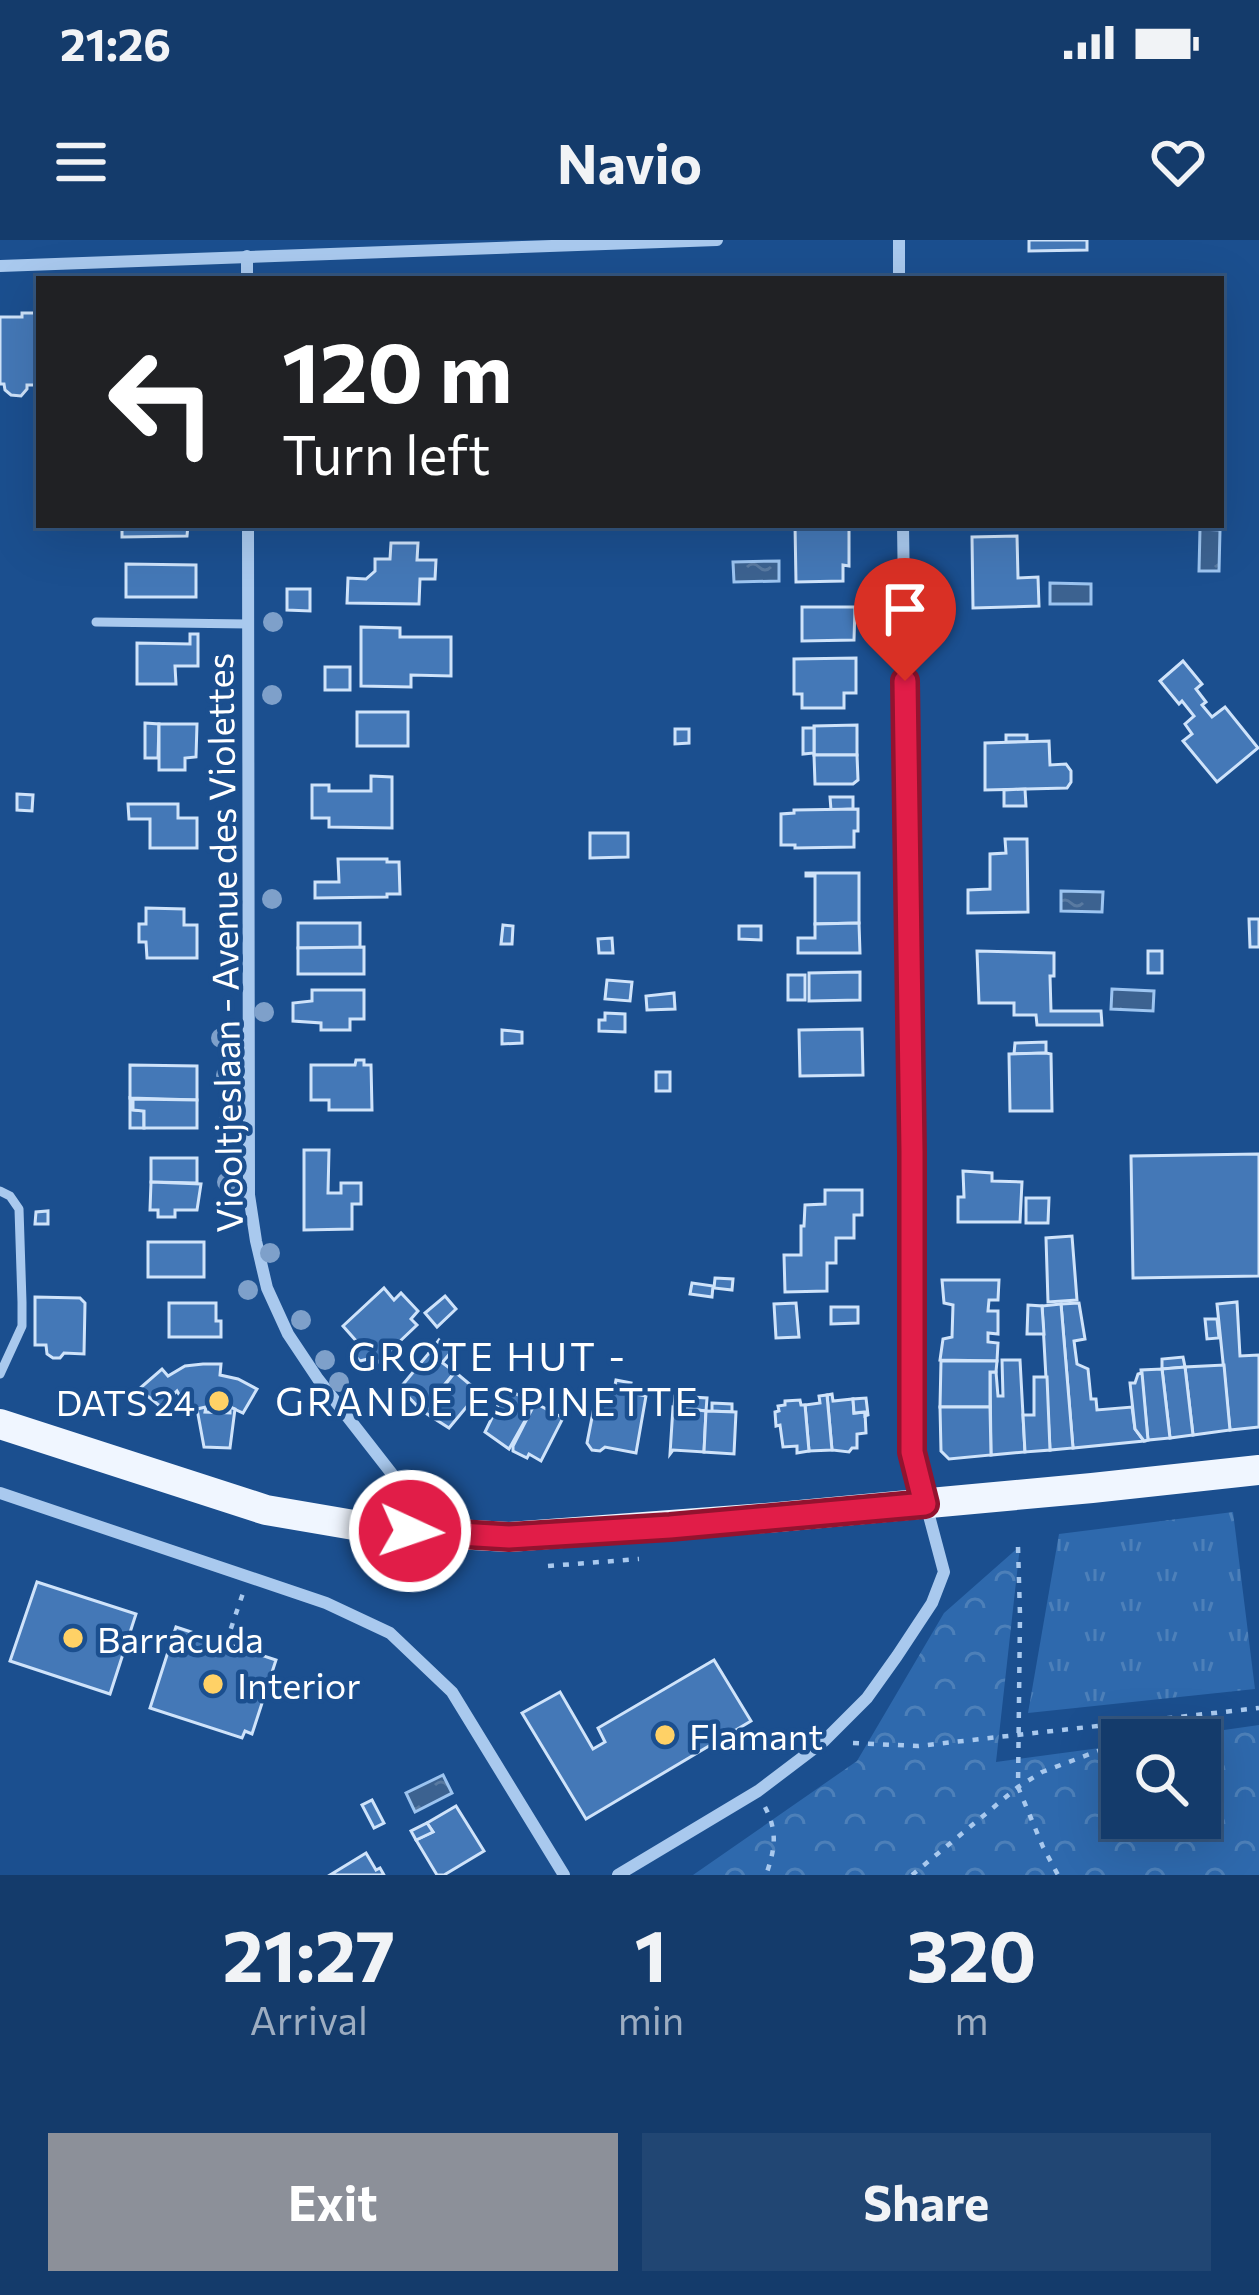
<!DOCTYPE html>
<style>
body{margin:0;font-family:Commissioner,sans-serif;background:#214673;color:#f1f3f6;height:100vh;display:flex;flex-direction:column;font-size:45px;white-space:nowrap}
*{box-sizing:border-box;margin:0}
p{font-size:39px;color:#9dadc1}
.icon{flex:none;width:66px;height:66px;fill:none;stroke:currentColor;stroke-width:2;stroke-linecap:round;stroke-linejoin:round}
.map{position:relative;height:1635px;overflow:hidden}
.panel{display:flex;flex-direction:column;background:#143b6b;flex:1}
.panel>*{flex:none}
.guide{position:absolute;left:36px;top:36px;width:1188px;height:252px;border-radius:0px;box-shadow:0 12px 48px #0002,0 0 0 3px #33557e;background:#202124;color:#fff;overflow:hidden}
.controls{position:absolute;left:1101px;top:1479px;display:grid;gap:24px}
.controls a{display:grid;place-items:center;width:120px;height:120px;border-radius:0px;background:#143b6b;box-shadow:0 12px 48px #0002,0 0 0 3px #33557e;font-size:60px}
.pin{position:absolute;display:grid;place-items:center;width:102px;height:102px;color:#fff;margin:-123px -51px;border-radius:50% 50% 50% 0;rotate:-45deg;box-shadow:0 0 12px #0007}
.pin .icon{rotate:45deg}
.me{position:absolute;width:132px;margin:-66px;rotate:93deg;stroke-linejoin:round;filter:drop-shadow(0 0 9px #0008)}
.turn{display:flex;align-items:center;gap:42px;height:252px;padding:0 48px;font-size:54px}
.turn .icon{width:156px;height:156px;stroke-width:2.5}
.turn b{display:block;font-size:84px;line-height:102px}
.eta{display:flex;justify-content:space-evenly;align-items:center;height:204px;text-align:center}
.eta b{font-size:72px;font-weight:700;line-height:84px}
.action{display:flex;gap:24px;margin-top:auto;padding:24px 48px}
.action a{flex:1;height:138px;border-radius:0px;background:#8c9099;color:#fff;font-size:48px;font-weight:700;line-height:138px;text-align:center}
.action a+a{background:#214673;color:#f1f3f6}
.status{display:flex;justify-content:space-between;align-items:center;height:84px;padding:0 60px;background:#143b6b;direction:ltr}
.status svg{height:33px;fill:currentColor}
header{display:flex;justify-content:space-between;align-items:center;height:156px;padding:0 48px;background:#143b6b;font-size:54px;font-weight:700}
.map>svg:first-child{display:block}
</style>
<div class="status"><b>21:26</b><svg viewBox="0 0 49 12"><path d="M0 12V9h3v3zM5 12V6h3v6zM10 12V3h3v9zM15 12V0h3v12zM26 1h20v11H26zM47 4h2v5h-2z"/></svg></div>
<header><svg class="icon" aria-label="menu" viewBox="0 0 24 24"><path d="M4 6h16M4 12h16M4 18h16"/></svg>Navio<svg class="icon" aria-label="heart" viewBox="0 0 24 24"><path d="M12 20l-8-8c-3-5 5-10 8-4 3-6 11-1 8 4z"/></svg></header>
<div class="map">
<svg width="1259" height="1635" viewBox="0 0 1259 1635">
<defs>
<pattern id="grass-tufts" width="24" height="20" patternUnits="userSpaceOnUse" patternTransform="scale(3)"><rect width="24" height="20" fill="#2e69ad"/><path d="M3 7l-1-3M5 7V3M7 7l1-3M15 17l-1-3M17 17v-4M19 17l1-3" fill="none" stroke="#4d80b9"/></pattern>
<pattern id="forest-crowns" width="20" height="18" patternUnits="userSpaceOnUse" patternTransform="scale(3)"><rect width="20" height="18" fill="#2e69ad"/><path d="M2 6a3 3 0 1 1 6 0M12 15a3 3 0 1 1 6 0" fill="none" stroke="#4d80b9"/></pattern>
<pattern id="water-ripples" width="26" height="14" patternUnits="userSpaceOnUse" patternTransform="scale(3)"><rect width="26" height="14" fill="#3c6290"/><path d="M2 4q2-2 4 0t4 0M15 11q2-2 4 0t4 0" fill="none" stroke="#597aa1"/></pattern>
</defs>
<rect width="100%" height="100%" fill="#1b4f8f"/>
<path fill="url(#grass-tufts)" d="M1233,1272L1255,1449L1028,1473L1059,1294Z"/>
<path fill="url(#forest-crowns)" d="M1020,1306L996,1522L1122,1505V1578H1200V1500H1154L1259,1485V1635H693L857,1521L944,1373Z"/>
<g fill="url(#water-ripples)" stroke="#9cc4f0" stroke-width="3">
<path d="M1200,289L1220,290L1219,331H1199Z"/>
<path d="M779,321V341L734,342L733,322Z"/>
<path d="M1050,343L1091,344V364H1050Z"/>
<path d="M1061,651L1103,652L1102,672L1061,671Z"/>
<path d="M1112,749L1154,751L1153,771L1111,769Z"/>
<path d="M443,1535L452,1553L415,1572L406,1553Z"/>
</g>
<g fill="#4478b7" stroke="#cfe3fa" stroke-width="3">
<path d="M1029,0H1087V10L1029,11Z"/>
<path d="M22,73H39V145H27V149L21,156L11,155L5,150L4,144H0V77H22Z"/>
<path d="M122,285H188L187,296L122,297Z"/>
<path d="M795,285H849V326L843,325V341L796,342Z"/>
<path d="M1017,296L1018,338L1038,337L1039,366L973,368L972,297Z"/>
<path d="M391,303H418L417,320H436L435,339H420L419,364L347,363L348,338L366,339L375,331V319H390Z"/>
<path d="M126,324L196,325V357H126Z"/>
<path d="M287,349H310V371L287,370Z"/>
<path d="M802,367H855L854,400L802,401Z"/>
<path d="M361,387L400,388V397H451V436L411,435V447L361,446Z"/>
<path d="M190,394H198V426H175L176,444H137V403L190,404Z"/>
<path d="M856,418V453H844V468H802V454H794V419Z"/>
<path d="M1183,421L1202,444L1196,449L1206,462L1202,465L1212,477L1225,467L1258,508L1217,542L1183,501L1192,494L1185,484L1194,476L1182,461L1179,464L1160,441Z"/>
<rect x="325" y="427" width="25" height="23"/>
<rect x="357" y="472" width="51" height="34"/>
<path d="M145,483L159,484L158,518H145Z"/>
<path d="M159,484H197L196,517L185,518V530H159Z"/>
<path d="M857,485V515H814V486Z"/>
<path d="M803,488H814V513L803,514Z"/>
<path d="M675,489H689V503L675,504Z"/>
<rect x="1006" y="495" width="21" height="7"/>
<path d="M1049,501L1050,525L1066,524L1071,531V542L1067,548L985,550V503Z"/>
<path d="M814,515H857L858,540L853,544H815Z"/>
<path d="M371,536L392,537V588L329,587V578H312V545H329V551H371Z"/>
<path d="M1025,549L1026,566H1004V550Z"/>
<path d="M17,554L33,555L32,571L17,570Z"/>
<path d="M830,557H853V569L831,570Z"/>
<path d="M128,564H178V578H197V608H150V579H129Z"/>
<path d="M858,569V591H854V607L795,608V605H781V574L794,573V570Z"/>
<path d="M590,593H628V617L590,618Z"/>
<path d="M1005,599H1027L1028,672L968,673V650L990,649V614L1006,613Z"/>
<path d="M338,619H387V622H399L400,654H387V657L315,658V642H339Z"/>
<path d="M806,633H859V683L815,684V636H806Z"/>
<path d="M146,668L184,669V685H197V718H147L146,702H139V684H146Z"/>
<path d="M1249,679H1259V707H1250Z"/>
<rect x="298" y="683" width="62" height="25"/>
<path d="M859,683L860,713H798V698H815V684Z"/>
<path d="M503,685L513,686L512,704H501Z"/>
<path d="M739,686H761V700L739,699Z"/>
<path d="M612,698L613,713H599L598,699Z"/>
<path d="M364,707V734H298V708Z"/>
<path d="M977,711L1054,713V736H1050L1051,771H1101L1102,785H1037L1036,775H1014V763H979Z"/>
<rect x="1148" y="711" width="14" height="22"/>
<path d="M860,732V760L809,761V733Z"/>
<rect x="788" y="735" width="17" height="25"/>
<path d="M607,740L632,742L630,761L605,759Z"/>
<path d="M312,750H364V779H350V790H321V783L293,781V763L312,761Z"/>
<path d="M674,753L675,769L647,770L646,756Z"/>
<path d="M605,773L625,774V792L599,791V780H605Z"/>
<path d="M862,789L863,835L800,836L799,790Z"/>
<path d="M502,790L522,792V803L502,804Z"/>
<path d="M1046,802V813L1014,814L1015,803Z"/>
<path d="M1046,813L1051,814L1052,871H1010L1009,814Z"/>
<path d="M356,820H364V825H371L372,870H329V860H311V825H355Z"/>
<path d="M130,825L197,826V860L130,858Z"/>
<rect x="656" y="832" width="14" height="19"/>
<path d="M130,858L133,859V870L144,871V888H130Z"/>
<path d="M133,859L197,860V888H144V871L133,870Z"/>
<path d="M304,910H329L328,953H341V943H361V964H352V989L304,990Z"/>
<path d="M1259,914V1036L1133,1038L1131,916Z"/>
<path d="M151,918H197V943L151,942Z"/>
<path d="M963,931L992,933V941L1022,942L1020,982H958V957H964Z"/>
<path d="M151,942L201,944L197,970H175V977H158V970H150Z"/>
<path d="M825,950H862V975H854V998H836V1023H827V1051L785,1052L784,1015H801V986H804L805,965L825,964Z"/>
<path d="M1026,958H1049L1048,983H1026Z"/>
<path d="M48,971V984H35L36,972Z"/>
<path d="M1072,996L1077,1060L1048,1062L1046,998Z"/>
<rect x="148" y="1002" width="56" height="35"/>
<path d="M715,1038L733,1039L732,1050L714,1048Z"/>
<path d="M942,1040H999L998,1060H989L988,1071H998V1094L988,1093V1102L998,1103L997,1121L940,1120L943,1099L952,1097L953,1065L944,1063Z"/>
<path d="M692,1043L713,1046L712,1057L690,1054Z"/>
<path d="M384,1048L394,1060L401,1053L418,1071L411,1079L417,1085L377,1123L372,1118L360,1121L354,1115V1107L358,1103L343,1086Z"/>
<path d="M445,1056L456,1069L437,1087L425,1073Z"/>
<path d="M35,1057L80,1058L85,1063L84,1114L64,1113L60,1118H53L47,1114L46,1105H35Z"/>
<path d="M1237,1062L1240,1116L1259,1115V1187L1230,1190L1217,1064Z"/>
<path d="M169,1063H216V1081H221V1097H169Z"/>
<path d="M796,1063L799,1097L776,1098L774,1064Z"/>
<path d="M1079,1063L1085,1099L1074,1101L1077,1124L1088,1129L1091,1159H1096L1097,1170L1132,1167L1135,1189L1144,1201L1073,1208L1061,1064Z"/>
<path d="M1061,1064L1073,1208L1050,1210L1042,1066Z"/>
<path d="M1028,1065L1042,1066L1044,1094H1027Z"/>
<path d="M831,1067H858V1083L831,1084Z"/>
<path d="M1205,1079H1217L1219,1098L1207,1099Z"/>
<path d="M439,1100L452,1111L441,1124L429,1113Z"/>
<path d="M429,1113L455,1132L425,1168L420,1169L400,1148Z"/>
<path d="M1183,1117L1185,1127L1162,1129V1119Z"/>
<path d="M1002,1120H1020L1025,1212L991,1215L990,1132H996L998,1156H1003Z"/>
<path d="M941,1121H997L996,1132H990V1167H940Z"/>
<path d="M203,1124H221L220,1135L238,1139L257,1149L243,1173L230,1167V1173L205,1172L206,1167L190,1173L177,1151L161,1167L139,1149L162,1129L168,1136L185,1126Z"/>
<path d="M1224,1125L1230,1190L1193,1195L1185,1127Z"/>
<path d="M1185,1127L1193,1195L1170,1198L1162,1129Z"/>
<path d="M1162,1129L1170,1198L1148,1200L1141,1130Z"/>
<path d="M455,1132L479,1152L449,1188L424,1172Z"/>
<path d="M1142,1133L1148,1200L1144,1201L1135,1189L1130,1143H1135L1138,1134Z"/>
<path d="M1034,1137H1047L1050,1210L1025,1212L1023,1175H1034Z"/>
<path d="M616,1140L631,1143L629,1153L614,1150Z"/>
<path d="M598,1147L646,1156L636,1213L605,1207L600,1211L592,1210L587,1203Z"/>
<path d="M506,1149L535,1163L509,1209L485,1192Z"/>
<path d="M832,1154L833,1161L853,1159L854,1173L865,1172L866,1193L857,1194V1208H852L849,1212L832,1210L827,1155Z"/>
<path d="M827,1155L832,1210L809,1211L805,1165L820,1163L819,1156Z"/>
<path d="M675,1156L707,1158L706,1171L674,1167Z"/>
<path d="M866,1158L868,1175L865,1176V1172L854,1173L853,1159Z"/>
<path d="M800,1160L801,1165H805L809,1211L797,1213V1206L783,1207L780,1185L776,1186L775,1172L779,1171L778,1166L785,1165V1161Z"/>
<path d="M535,1163L563,1178L541,1221L529,1214L527,1218L513,1211V1206Z"/>
<path d="M712,1163L732,1164V1172L712,1171Z"/>
<path d="M206,1167L205,1172L230,1173V1167L235,1169L230,1208L204,1207L197,1169Z"/>
<path d="M673,1167L706,1171L704,1212L673,1210L670,1214Z"/>
<path d="M940,1167H990L991,1215L949,1219L941,1211Z"/>
<path d="M706,1171L736,1172L734,1214L704,1212Z"/>
<path d="M37,1342L136,1374L110,1454L10,1421Z"/>
<path d="M176,1387L276,1420L252,1494L245,1491L242,1498L150,1468Z"/>
<path d="M714,1420L751,1481L586,1579L522,1473L560,1452L593,1509L605,1502L598,1488Z"/>
<path d="M372,1560L384,1583L374,1588L362,1565Z"/>
<path d="M456,1566L484,1611L444,1635H437L416,1600L433,1592L427,1583Z"/>
<path d="M427,1583L433,1592L416,1600L411,1591Z"/>
<path d="M366,1613L376,1630L380,1628L384,1635H330Z"/>
</g>
<g fill="none" stroke-linecap="round" stroke-linejoin="round">
<g stroke="#a9c9ee" stroke-width="4.5" stroke-dasharray="6 9" stroke-linecap="butt">
<path d="M1018,1307L1020,1375L1018,1547L1043,1607L1058,1635"/>
<path d="M548,1326L639,1319"/>
<path d="M226,1403L243,1353"/>
<path d="M1127,1500L1189,1478"/>
<path d="M853,1503L918,1506L1259,1468"/>
<path d="M765,1567C778,1592 775,1609 766,1635"/>
<path d="M912,1635L1018,1547L1042,1532L1122,1502"/>
</g>
<g stroke="#a9c9ee" stroke-width="9">
<path d="M96,382L248,384"/>
<path d="M0,951L10,956L19,969L22,1062V1086L0,1134"/>
</g>
<g stroke="#a9c9ee" stroke-width="12">
<path d="M899,0V39"/>
<path d="M247,16V39"/>
<path d="M0,26L717,0"/>
<path d="M248,285L249,955L256,1001L267,1048L288,1094L318,1139L403,1248L410,1270V1290"/>
<path d="M0,1253L326,1363L390,1393L452,1452L564,1635"/>
<path d="M618,1635L758,1551L824,1501L867,1458L897,1416L932,1363L944,1332L912,1212V911L903,285"/>
</g>
<path stroke="#f0f6ff" stroke-width="30" d="M0,1184L266,1270L383,1290L509,1297L778,1277L1092,1248L1259,1230"/>
</g>
<g fill="#7ea0ca">
<circle cx="273" cy="382" r="10"/>
<circle cx="272" cy="455" r="10"/>
<circle cx="272" cy="659" r="10"/>
<circle cx="264" cy="772" r="10"/>
<circle cx="221" cy="798" r="10"/>
<circle cx="226" cy="835" r="10"/>
<circle cx="229" cy="874" r="10"/>
<circle cx="227" cy="942" r="10"/>
<circle cx="270" cy="1013" r="10"/>
<circle cx="248" cy="1050" r="10"/>
<circle cx="301" cy="1080" r="10"/>
<circle cx="325" cy="1120" r="10"/>
<circle cx="339" cy="1142" r="10"/>
</g>
<g fill="none" stroke-linecap="round" stroke-linejoin="round">
<defs>
<path id="route" d="M410,1291L509,1297L670,1287L925,1264L912,1212V911L905,441"/>
</defs>
<use href="#route" stroke="#92132f" stroke-width="30"/>
<use href="#route" stroke="#e11d48" stroke-width="21"/>
</g>
<g fill="#ffd166" stroke="#1b4f8f" stroke-width="4.5">
<circle cx="219" cy="1161" r="12"/>
<circle cx="73" cy="1398" r="12"/>
<circle cx="213" cy="1444" r="12"/>
<circle cx="665" cy="1495" r="12"/>
</g>
<g text-anchor="middle" dominant-baseline="central" stroke-width="9" stroke-linejoin="round" paint-order="stroke">
<g font-size="36" fill="#fff" stroke="#1b4f8f">
<text transform="translate(223 703) rotate(-91)">Viooltjeslaan - Avenue des Violettes</text>
</g>
<g font-size="36" fill="#fff" stroke="#1b4f8f" text-anchor="start">
<text x="195" y="1161" text-anchor="end">DATS 24</text>
<text x="97" y="1398">Barracuda</text>
<text x="237" y="1444">Interior</text>
<text x="689" y="1495">Flamant</text>
</g>
<g font-size="39" letter-spacing="3" fill="#fff" stroke="#1b4f8f">
<text x="488" y="1115">GROTE HUT -<tspan x="488" dy="45">GRANDE ESPINETTE</tspan></text>
</g>
</g>
</svg>
<div class="controls">
<a><svg class="icon" aria-label="search" viewBox="0 0 24 24"><circle cx="10" cy="10" r="6"/><path d="M15 15l6 6"/></svg></a>
</div>
<div class="pin" style="left:905px;top:441px;background:#d93025"><svg class="icon" aria-label="arrive" viewBox="0 0 24 24"><path d="M6 21V4h12l-3 4 3 4H6"/></svg></div>
<svg class="me" style="left:410px;top:1291px" viewBox="-20 -20 40 40"><circle r="17" fill="#e11d48" stroke="#fff" stroke-width="3"/><path d="M0-11L8 9 0 5-8 9z" fill="#fff"/></svg>
<div class="guide">
<div class="turn"><svg class="icon" aria-label="left" viewBox="0 0 24 24"><path d="M17 20v-9H6M10 6l-5 5 5 5"/></svg><div><b>120 m</b>Turn left</div></div>
</div>
</div>
<section class="panel">
<div class="eta">
<div><b>21:27</b><p>Arrival</p></div>
<div><b>1</b><p>min</p></div>
<div><b>320</b><p>m</p></div>
</div>
<div class="action"><a>Exit</a><a>Share</a></div>
</section>
